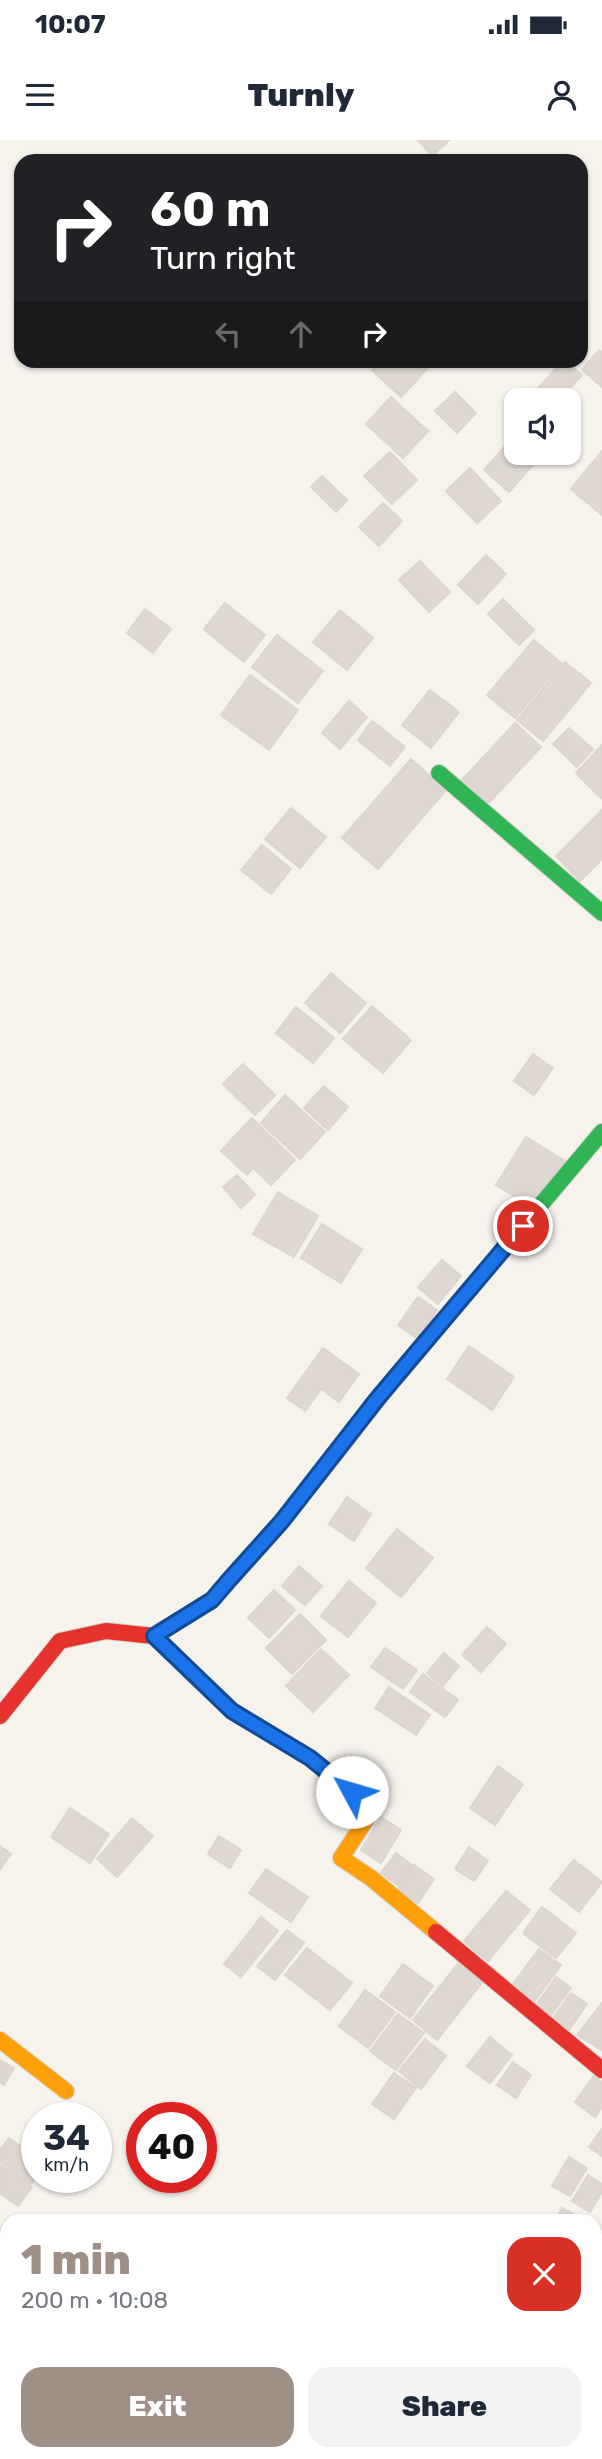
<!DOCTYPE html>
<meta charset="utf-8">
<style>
body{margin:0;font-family:Rubik,sans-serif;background:#f2f2f3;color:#1f2937;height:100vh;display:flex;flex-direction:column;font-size:26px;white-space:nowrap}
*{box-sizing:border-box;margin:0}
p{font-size:23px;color:#747a83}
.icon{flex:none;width:38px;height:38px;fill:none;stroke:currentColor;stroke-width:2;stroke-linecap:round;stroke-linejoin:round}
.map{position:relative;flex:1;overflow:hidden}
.side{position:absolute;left:0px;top:2074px;width:602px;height:247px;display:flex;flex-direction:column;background:#fff;border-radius:21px 21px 0 0;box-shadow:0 2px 5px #0004}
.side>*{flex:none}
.top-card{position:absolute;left:14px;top:14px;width:574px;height:214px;border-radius:21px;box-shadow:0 2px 5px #0004;background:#202124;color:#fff;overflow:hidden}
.buttons{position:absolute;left:504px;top:248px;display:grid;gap:14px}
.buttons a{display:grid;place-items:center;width:77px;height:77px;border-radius:14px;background:#fff;box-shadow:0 2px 5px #0004;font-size:35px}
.speed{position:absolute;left:21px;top:1962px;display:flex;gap:14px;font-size:35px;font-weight:700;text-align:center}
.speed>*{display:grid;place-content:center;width:91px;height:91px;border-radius:50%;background:#fff;box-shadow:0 2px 5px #0004;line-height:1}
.speed small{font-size:18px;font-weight:400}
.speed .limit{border:10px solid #d22;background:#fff;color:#111}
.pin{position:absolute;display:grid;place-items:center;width:60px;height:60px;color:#fff;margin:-30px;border:4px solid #fff;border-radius:50%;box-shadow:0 2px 7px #0007}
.me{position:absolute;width:77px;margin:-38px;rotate:309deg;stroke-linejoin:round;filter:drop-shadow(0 0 5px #0008)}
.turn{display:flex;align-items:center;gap:24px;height:147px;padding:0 21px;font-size:32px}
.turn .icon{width:91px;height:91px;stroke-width:2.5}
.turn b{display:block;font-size:49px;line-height:60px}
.lanes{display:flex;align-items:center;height:66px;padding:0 21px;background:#0003;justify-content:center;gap:35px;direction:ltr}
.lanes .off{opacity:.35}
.round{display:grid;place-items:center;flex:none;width:74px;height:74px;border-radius:21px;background:#f2f2f3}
.headline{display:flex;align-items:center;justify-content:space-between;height:119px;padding:0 21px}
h1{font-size:42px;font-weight:800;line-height:52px;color:#a08f86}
.button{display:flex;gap:14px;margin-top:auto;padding:14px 21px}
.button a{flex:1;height:80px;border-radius:21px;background:#a08f86;color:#fff;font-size:28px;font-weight:800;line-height:80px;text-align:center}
.button a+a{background:#f2f2f3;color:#1f2937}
.status{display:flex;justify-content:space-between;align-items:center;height:49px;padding:0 35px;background:#fff;direction:ltr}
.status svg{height:19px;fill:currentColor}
header{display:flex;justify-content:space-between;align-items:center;height:91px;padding:0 21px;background:#fff;font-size:32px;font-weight:800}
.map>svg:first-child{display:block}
</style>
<div class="status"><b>10:07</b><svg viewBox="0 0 49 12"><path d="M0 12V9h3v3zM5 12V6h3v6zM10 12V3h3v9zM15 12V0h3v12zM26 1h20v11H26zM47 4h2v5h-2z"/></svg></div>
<header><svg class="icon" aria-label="menu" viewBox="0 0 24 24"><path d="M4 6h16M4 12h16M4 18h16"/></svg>Turnly<svg class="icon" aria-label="person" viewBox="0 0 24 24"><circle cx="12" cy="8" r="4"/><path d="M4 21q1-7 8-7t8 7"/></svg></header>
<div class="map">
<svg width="602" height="2319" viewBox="0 0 602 2319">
<rect width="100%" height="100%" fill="#f6f2ec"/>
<g fill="#dfd8d2" stroke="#ded5cf" stroke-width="2">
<path d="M418,0H449L432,16Z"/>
<path d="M599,210L602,212V247L582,230Z"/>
<path d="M382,220H435L401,257L372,230Z"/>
<path d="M563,220L582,235L559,261H527Z"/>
<path d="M455,252L476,273L457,293L435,271Z"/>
<path d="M391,257L428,291L403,318L366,284Z"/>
<path d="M516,294V313H543L509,352L484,330Z"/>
<path d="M602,311V375L571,349Z"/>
<path d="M390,312L417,340L392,364L364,336Z"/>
<path d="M470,328L501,361L477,383L446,351Z"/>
<path d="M322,336L347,360L336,372L311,347Z"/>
<path d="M383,363L402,381L379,406L359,387Z"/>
<path d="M486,415L506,434L478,464L458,445Z"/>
<path d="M420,421L450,452L429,472L399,440Z"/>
<path d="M503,459L534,490L519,505L488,474Z"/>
<path d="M225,463L265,495L244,522L204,489Z"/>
<path d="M145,469L171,489L153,513L127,493Z"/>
<path d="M340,470L373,498L347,530L313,502Z"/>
<path d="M277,495L323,531L298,563L252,527Z"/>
<path d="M534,500L561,523L515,578L487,555Z"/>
<path d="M565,522L591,543L543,601L517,580Z"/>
<path d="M250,535L298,570L269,610L221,575Z"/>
<path d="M430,550L459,572L431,608L402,585Z"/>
<path d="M349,561L367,577L340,609L322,593Z"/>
<path d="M372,581L405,607L390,626L358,600Z"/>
<path d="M515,583L541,607L485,667L459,643Z"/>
<path d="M569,588L593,609L577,627L553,604Z"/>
<path d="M602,605V657L601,658L576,633Z"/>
<path d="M411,619L446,650L378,729L342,698Z"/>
<path d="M291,668L326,697L300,728L265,699Z"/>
<path d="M602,670V719L580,741L556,716Z"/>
<path d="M262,705L291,729L271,754L241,730Z"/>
<path d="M331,833L366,863L340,893L305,863Z"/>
<path d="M372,866L411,900L383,933L343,899Z"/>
<path d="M296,867L334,898L313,923L276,893Z"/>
<path d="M533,914L553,928L534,955L514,941Z"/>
<path d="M243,924L275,955L255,975L223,944Z"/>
<path d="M324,946L348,967L328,990L304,968Z"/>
<path d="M285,955L325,992L300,1019L261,983Z"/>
<path d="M252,978L295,1020L271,1045L253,1028L247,1035L221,1011Z"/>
<path d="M526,997L565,1021L535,1069L496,1045Z"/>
<path d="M237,1035L255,1055L241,1068L223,1047Z"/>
<path d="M278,1052L318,1076L294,1117L253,1094Z"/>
<path d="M322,1084L362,1109L341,1143L301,1118Z"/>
<path d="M442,1120L461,1136L438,1164L418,1147Z"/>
<path d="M418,1157L437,1170L418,1199L398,1185Z"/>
<path d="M469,1206L514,1237L492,1270L447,1239Z"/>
<path d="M323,1208L359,1234L339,1262L321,1249L305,1271L287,1258Z"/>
<path d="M347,1357L371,1374L354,1401L329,1384Z"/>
<path d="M397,1389L433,1418L401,1457L366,1428Z"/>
<path d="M299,1426L322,1446L305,1465L282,1446Z"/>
<path d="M349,1441L376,1463L348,1497L321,1476Z"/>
<path d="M274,1450L295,1470L269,1498L248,1478Z"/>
<path d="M300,1474L326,1500L292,1534L266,1508Z"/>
<path d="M487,1487L506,1504L481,1532L462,1515Z"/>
<path d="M385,1508L417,1530L403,1549L371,1527Z"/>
<path d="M321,1509L349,1535L313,1572L286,1546Z"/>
<path d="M444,1513L459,1526L443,1546L427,1533Z"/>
<path d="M423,1534L458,1560L445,1577L410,1552Z"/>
<path d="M389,1547L430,1575L416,1595L375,1568Z"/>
<path d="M498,1626L523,1644L495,1685L470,1668Z"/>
<path d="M70,1668L109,1694L90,1723L51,1697Z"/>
<path d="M381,1677L401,1690L381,1723L361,1710Z"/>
<path d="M132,1678L153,1696L117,1737L97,1719Z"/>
<path d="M219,1696L241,1710L230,1728L208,1714Z"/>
<path d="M0,1706L11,1714L0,1729Z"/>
<path d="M469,1707L488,1721L474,1741L455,1729Z"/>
<path d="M396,1713L412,1725L398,1745L381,1733Z"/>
<path d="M574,1720L602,1742L579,1772L550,1749Z"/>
<path d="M414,1725L434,1739L418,1763L398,1749Z"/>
<path d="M266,1729L308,1757L291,1782L249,1753Z"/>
<path d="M506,1751L530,1770L488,1821L464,1801Z"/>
<path d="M542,1767L576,1793L556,1818L523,1793Z"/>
<path d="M261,1777L278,1791L241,1837L224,1824Z"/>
<path d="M287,1790L304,1803L275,1840L257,1826Z"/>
<path d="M307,1808L352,1843L330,1870L285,1835Z"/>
<path d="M539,1809L561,1825L533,1863L511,1847Z"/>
<path d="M461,1820L485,1839L437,1900L413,1880Z"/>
<path d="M403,1824L433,1846L410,1878L380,1856Z"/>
<path d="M556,1837L571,1848L551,1875L536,1865Z"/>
<path d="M365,1850L395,1872L368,1908L339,1886Z"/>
<path d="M571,1853L587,1864L567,1893L551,1881Z"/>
<path d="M602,1863V1910L577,1895Z"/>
<path d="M398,1874L424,1893L396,1930L370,1911Z"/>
<path d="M490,1897L512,1915L490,1943L467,1926Z"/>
<path d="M425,1899L446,1916L421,1949L399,1931Z"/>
<path d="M0,1920L14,1928L4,1945L0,1942Z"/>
<path d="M513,1922L531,1935L516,1958L497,1945Z"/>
<path d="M394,1933L416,1948L394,1979L372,1964Z"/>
<path d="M594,1936L602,1942V1967L595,1977L575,1962Z"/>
<path d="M602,1989V2016L589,2007Z"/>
<path d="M9,1998L37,2018V2036L31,2044L0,2021V2010Z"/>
<path d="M569,2017L587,2028L570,2056L552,2046Z"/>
<path d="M0,2024L32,2047L18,2066L0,2053Z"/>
<path d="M588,2035L602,2044V2052L590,2072L572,2061Z"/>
<path d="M562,2068L581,2078L580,2081H555Z"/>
<path d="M120,2314H170L178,2319H122L118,2316Z"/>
</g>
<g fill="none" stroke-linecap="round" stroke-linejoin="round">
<defs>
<g id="fast">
<path d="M439,633L602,773"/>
<path d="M393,1240L602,992"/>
</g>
<g id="slow">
<path d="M154,1496L232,1571L310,1618L373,1669L341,1718L371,1738L436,1792"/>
<path d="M0,1900L66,1951"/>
</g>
<g id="jam">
<path d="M0,1576L60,1501L106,1491L154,1496L212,1460L282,1381L393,1240"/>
<path d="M436,1792L602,1930"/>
</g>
</defs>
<use href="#fast" stroke="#d4cec7" stroke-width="18"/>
<use href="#slow" stroke="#d4cec7" stroke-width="18"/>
<use href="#jam" stroke="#d4cec7" stroke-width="18"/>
<use href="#fast" stroke="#30b455" stroke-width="16"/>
<use href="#slow" stroke="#ff9f0a" stroke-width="16"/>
<use href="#jam" stroke="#e5322d" stroke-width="16"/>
</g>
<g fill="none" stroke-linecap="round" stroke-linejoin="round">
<defs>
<path id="route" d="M352,1652L310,1618L232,1571L154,1496L212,1460L229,1440L282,1381L377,1259L523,1086"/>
</defs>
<use href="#route" stroke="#114b97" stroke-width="18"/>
<use href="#route" stroke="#1a73e8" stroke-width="12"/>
</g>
</svg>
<div class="buttons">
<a><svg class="icon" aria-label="sound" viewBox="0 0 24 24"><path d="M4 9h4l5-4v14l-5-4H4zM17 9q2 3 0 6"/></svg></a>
</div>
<div class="speed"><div>34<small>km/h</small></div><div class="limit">40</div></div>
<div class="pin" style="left:523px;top:1086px;background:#d93025"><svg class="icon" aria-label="arrive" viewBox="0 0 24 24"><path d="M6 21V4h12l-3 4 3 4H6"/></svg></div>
<svg class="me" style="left:352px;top:1652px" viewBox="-20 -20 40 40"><circle r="19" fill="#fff"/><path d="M0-13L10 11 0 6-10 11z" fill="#1a73e8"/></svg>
<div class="top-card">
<div class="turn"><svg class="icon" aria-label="right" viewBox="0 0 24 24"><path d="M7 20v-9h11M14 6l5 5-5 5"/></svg><div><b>60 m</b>Turn right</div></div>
<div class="lanes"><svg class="icon off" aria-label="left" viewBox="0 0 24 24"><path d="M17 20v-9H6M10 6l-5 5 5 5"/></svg><svg class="icon off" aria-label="ahead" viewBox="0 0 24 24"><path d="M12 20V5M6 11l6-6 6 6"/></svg><svg class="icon" aria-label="right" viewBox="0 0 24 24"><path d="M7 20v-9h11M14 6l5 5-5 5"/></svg></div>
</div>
<section class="side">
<div class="headline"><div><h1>1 min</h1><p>200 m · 10:08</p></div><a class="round" style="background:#d93025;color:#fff"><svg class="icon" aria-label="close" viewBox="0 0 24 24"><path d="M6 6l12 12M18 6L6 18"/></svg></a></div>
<div class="button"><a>Exit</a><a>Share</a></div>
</section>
</div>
